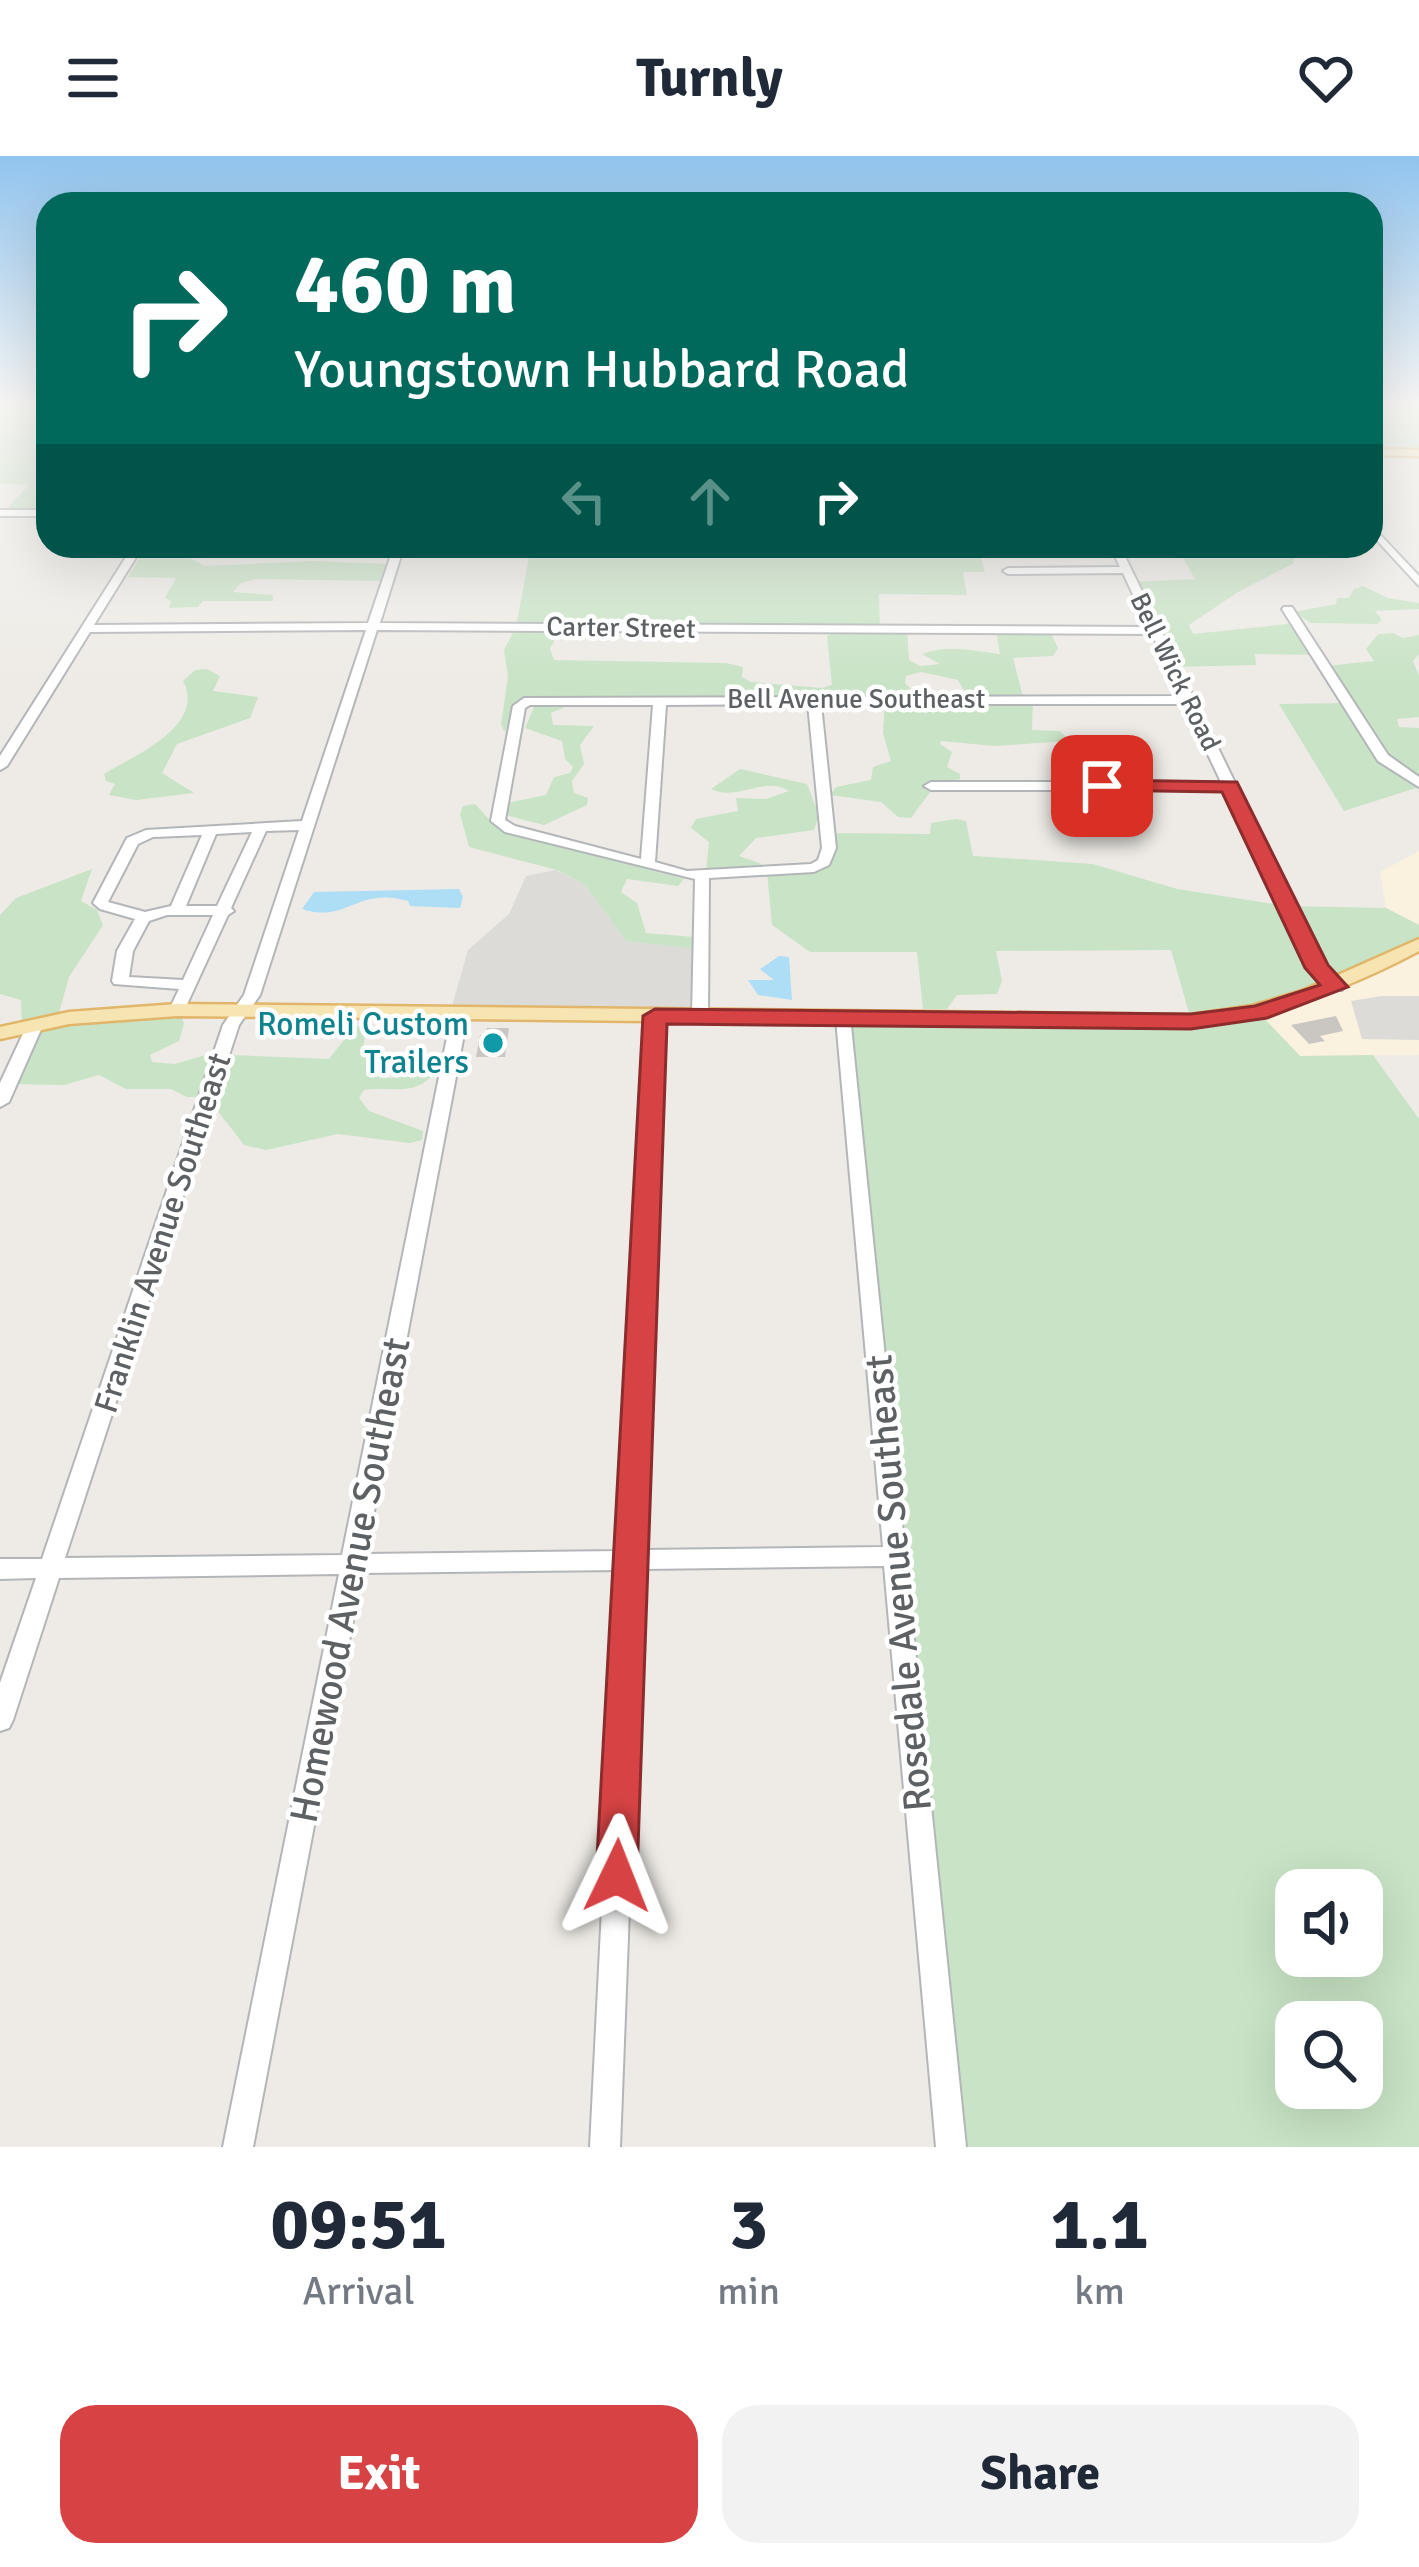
<!DOCTYPE html>
<style>
body{margin:0;font-family:Signika,sans-serif;background:#f2f2f3;color:#1f2937;height:100vh;display:flex;flex-direction:column;font-size:45px;white-space:nowrap}
*{box-sizing:border-box;margin:0}
p{font-size:39px;color:#747a83}
.icon{flex:none;width:66px;height:66px;fill:none;stroke:currentColor;stroke-width:2;stroke-linecap:round;stroke-linejoin:round}
.map{position:relative;height:1991px;overflow:hidden}
.sheet{display:flex;flex-direction:column;background:#fff;flex:1}
.sheet>*{flex:none}
.hud{position:absolute;left:36px;top:36px;width:1347px;height:366px;border-radius:36px;box-shadow:0 12px 48px #0002;background:#00695c;color:#fff;overflow:hidden}
.tools{position:absolute;left:1275px;top:1713px;display:grid;gap:24px}
.tools a{display:grid;place-items:center;width:108px;height:108px;border-radius:24px;background:#fff;box-shadow:0 12px 48px #0002;font-size:60px}
.pin{position:absolute;display:grid;place-items:center;width:102px;height:102px;color:#fff;margin:-51px;border-radius:24px;box-shadow:0 6px 18px #0006}
.me{position:absolute;width:132px;margin:-66px;rotate:2deg;stroke-linejoin:round;filter:drop-shadow(0 0 9px #0008)}
.turn{display:flex;align-items:center;gap:42px;height:252px;padding:0 60px;font-size:54px}
.turn .icon{width:156px;height:156px;stroke-width:2.5}
.turn b{display:block;font-size:84px;line-height:102px}
.lanes{display:flex;align-items:center;height:114px;padding:0 60px;background:#0003;justify-content:center;gap:60px;direction:ltr}
.lanes .off{opacity:.35}
.eta{display:flex;justify-content:space-evenly;align-items:center;height:204px;text-align:center}
.eta b{font-size:72px;font-weight:700;line-height:84px}
.primary-button{display:flex;gap:24px;margin-top:auto;padding:24px 60px}
.primary-button a{flex:1;height:138px;border-radius:36px;background:#d74344;color:#fff;font-size:48px;font-weight:700;line-height:138px;text-align:center}
.primary-button a+a{background:#f2f2f3;color:#1f2937}
header{display:flex;justify-content:space-between;align-items:center;height:156px;padding:0 60px;background:#fff;font-size:54px;font-weight:700}
.map>svg:first-child{display:block}
</style>
<header><svg class="icon" aria-label="menu" viewBox="0 0 24 24"><path d="M4 6h16M4 12h16M4 18h16"/></svg>Turnly<svg class="icon" aria-label="heart" viewBox="0 0 24 24"><path d="M12 20l-8-8c-3-5 5-10 8-4 3-6 11-1 8 4z"/></svg></header>
<div class="map">
<svg width="1419" height="1991" viewBox="0 0 1419 1991">
<rect width="100%" height="100%" fill="#eeebe6"/>
<g fill="#faf1de">
<path d="M1419,695V769L1386,752L1380,716Z"/>
<path d="M1419,788V899L1300,900L1259,857Z"/>
</g>
<g fill="#dddbd8">
<path d="M556,714L585,729L626,785L700,793V860L450,857L468,794L509,758L526,720Z"/>
<path d="M1381,840H1419V884L1362,883L1351,845Z"/>
</g>
<g fill="#c8e3c5" fill-rule="evenodd">
<path d="M0,251H48V357H3L29,329L0,328Z"/>
<rect x="1371" y="251" width="48" height="46"/>
<path d="M147,390H216L180,397L205,410L313,405L388,408L382,425L256,423L241,427L233,436L273,439V445H203L198,451L169,452L171,445L165,442L176,422L128,421Z"/>
<path d="M531,390H977L985,416H963L967,439L879,438L880,474L907,475L909,504L920,510L940,508L922,498C949,488 973,495 1000,498L996,475L1051,477L1058,492L1053,500L1013,502L1023,541H968L958,524L921,516L906,520L905,527L919,541L525,542L512,553L505,576L501,569L508,521L504,494L516,471ZM550,473L840,475L827,480L832,529L822,532L751,526L742,521L743,511L726,507L554,504L550,493L555,483Z"/>
<path d="M1176,390H1309L1294,395V407L1238,436L1189,469L1193,478L1297,467L1318,499L1255,498L1256,509L1173,511L1132,426L1195,423Z"/>
<path d="M1363,430L1388,442L1419,447V453L1375,455L1382,464L1377,468L1311,467L1294,456L1336,448L1337,442H1349L1354,433Z"/>
<path d="M1393,477L1403,482L1419,479V498L1413,505L1419,520V561L1397,563L1399,571L1419,572V631L1344,655L1279,548L1348,547L1325,510L1374,505L1366,493L1378,478Z"/>
<path d="M207,513L220,520L213,535L258,541L250,562L177,588L162,617L194,637L136,644L109,639L115,628L106,625L104,618C133,600 207,570 183,525L195,514Z"/>
<path d="M1033,545L1032,574L1060,575L1070,585L994,590L941,585L940,588L952,596L947,611L960,618V623L936,628L911,662L898,661L881,646L830,639L836,631L871,624L873,611L891,605L883,577L885,546Z"/>
<path d="M565,546L570,549L551,557L553,569L594,570L580,589L584,608L572,625L574,637L588,642L587,649L544,669L509,660L502,648L546,639L554,621L570,617L573,611L565,603L562,585L525,572L535,549Z"/>
<path d="M740,613L807,628L819,659L814,674L756,682L739,700L762,708L757,713L706,714L709,686L691,672L696,663L738,655L736,642L766,643L789,635C765,619 737,646 711,633Z"/>
<path d="M475,648L498,673L684,723L678,730L627,723L621,736L637,747L646,777L694,781L696,793L626,785L585,729L557,714L469,691L460,658L463,650Z"/>
<path d="M956,663L966,665L973,700L1093,708L1177,733L1287,750L1386,752L1419,769V788L1354,824L1326,812L1318,796L1311,797L1329,827L1259,857L1300,900L1373,899L1419,963V1991H951L844,863L1191,864L1171,794L996,795L1002,825L997,838L957,839L947,853H923L917,796H810L772,769L767,717L821,708L828,677L930,678L931,667ZM1296,1734H1362V1800H1296ZM1296,1866H1362V1932H1296Z"/>
<path d="M92,713L81,745L97,754L103,769L69,821L57,864L181,859L184,868L179,885L150,899L152,906L175,908L209,898L329,903L354,871L365,868L364,889L380,922C405,924 422,908 437,914C416,942 394,930 364,934L359,942L369,955L423,975L422,984L410,987L338,978L266,994L244,989L207,941H187L171,933H126L99,919L64,929L8,928L35,870L22,872L21,844L0,838V759L16,742Z"/>
</g>
<g fill="#aeddf6">
<path d="M459,733L463,741L460,752L410,750L408,745C356,730 347,768 302,753L314,736Z"/>
<path d="M779,800L789,801L792,844L758,839L748,824H774L760,813Z"/>
</g>
<g fill="#cac6c2">
<path d="M1336,860L1343,875L1320,880L1325,885L1309,888L1291,869Z"/>
<path d="M487,872H509L505,901H476L480,879H486Z"/>
</g>
<g fill="none" stroke-linecap="round" stroke-linejoin="round">
<defs>
<g id="minor">
<rect x="0" y="354" width="48" height="6"/>
<path d="M1371,369L1419,420V430L1371,378Z"/>
<path d="M133,390H143L94,469L368,467L394,390H404L380,467L1148,471L1123,417L1008,418L1003,415L1008,412L1120,411L1110,390H1120L1324,810L1342,828L1344,831L1342,834H1330L1309,812L1225,634H931L924,630L931,626H1221L1184,548H821L836,692L829,709L814,716L709,722L708,860L700,865L692,860L695,723L505,676L491,665L513,550L524,542L1181,540L1152,478L377,474L260,839L239,869L65,1402L342,1399L452,857L460,852L468,857L366,1398L620,1395L647,860L655,855L663,860L643,1394L883,1391L836,863L838,860H850L966,1991H936L884,1410L642,1413L620,1991H590L619,1414L362,1417L253,1991H223L339,1418L59,1422L13,1564L9,1572L0,1575V1527L36,1422L0,1423V1403H42L223,869L244,839L299,674L266,675L231,752L234,755L228,759L183,857L177,859L169,854L179,833L114,828L112,825L117,795L135,763L100,753L93,747L127,682L146,674L302,665L366,474L90,476L7,610L0,614V600ZM808,548L822,692L818,704L811,708L687,715L655,706L666,549ZM530,549H653L641,703L515,670L505,664L525,552ZM252,676L217,750H186L216,678ZM202,679L171,750L145,756L108,746L138,688L153,681ZM167,759H213L183,824L129,821L133,795L149,765Z"/>
<path d="M1284,451H1292L1388,599L1419,621V631L1378,605L1282,453Z"/>
<path d="M35,864L43,869L9,946L0,951V927L27,869Z"/>
</g>
<g id="major">
<path d="M1371,293L1419,294V300L1371,299Z"/>
<path d="M1419,783V795C1346,834 1273,860 1191,871L177,860L69,868L0,883V871L69,856L177,848L1191,859L1252,850L1302,835Z"/>
</g>
</defs>
<use href="#minor" stroke="#b3b6b9" stroke-width="4"/>
<use href="#major" stroke="#e2b66a" stroke-width="5"/>
<use href="#minor" fill="#fff" fill-rule="evenodd"/>
<use href="#major" fill="#f6e5b2" fill-rule="evenodd"/>
</g>
<linearGradient id="sky" x2="0" y2="1"><stop stop-color="#91c4ee"/><stop offset="0.47" stop-color="#f7f6f4"/><stop offset="1" stop-color="#f7f6f4" stop-opacity="0"/></linearGradient>
<rect width="1419" height="530" fill="url(#sky)"/>
<path fill="#d74344" stroke="#8c2c2c" stroke-width="3" d="M1102,624L1237,626L1328,809L1348,831L1267,862L1191,873L667,868L637,1720L631,1734L617,1739L602,1734L596,1720L643,860L655,853L1191,858L1255,850L1320,829L1305,812L1222,636L1095,634L1092,630Z"/>
<circle fill="#0f9aa8" stroke="#fff" stroke-width="4.5" cx="493" cy="887" r="12"/>
<g text-anchor="middle" dominant-baseline="central" stroke-width="9" stroke-linejoin="round" paint-order="stroke">
<g font-size="27" fill="#5d6164" stroke="#fff">
<text transform="translate(621 472) rotate(1)">Carter Street</text>
<text transform="translate(1175 516) rotate(64)">Bell Wick Road</text>
<text x="856" y="543">Bell Avenue Southeast</text>
</g>
<g font-size="33" fill="#0d838f" stroke="#fff" text-anchor="end">
<text x="469" y="868">Romeli Custom<tspan x="469" dy="38">Trailers</tspan></text>
</g>
<g font-size="33" fill="#5d6164" stroke="#fff">
<text transform="translate(163 1077) rotate(-72)">Franklin Avenue Southeast</text>
</g>
<g font-size="39" fill="#5d6164" stroke="#fff">
<text transform="translate(350 1424) rotate(-79)">Homewood Avenue Southeast</text>
<text transform="translate(898 1427) rotate(-95)">Rosedale Avenue Southeast</text>
</g>
</g>
</svg>
<div class="tools">
<a><svg class="icon" aria-label="sound" viewBox="0 0 24 24"><path d="M4 9h4l5-4v14l-5-4H4zM17 9q2 3 0 6"/></svg></a>
<a><svg class="icon" aria-label="search" viewBox="0 0 24 24"><circle cx="10" cy="10" r="6"/><path d="M15 15l6 6"/></svg></a>
</div>
<div class="pin" style="left:1102px;top:630px;background:#d93025"><svg class="icon" aria-label="arrive" viewBox="0 0 24 24"><path d="M6 21V4h12l-3 4 3 4H6"/></svg></div>
<svg class="me" style="left:617px;top:1720px" viewBox="-20 -20 40 40"><path d="M0-17L14 15 0 8-14 15z" fill="#d74344" stroke="#fff" stroke-width="4"/></svg>
<div class="hud">
<div class="turn"><svg class="icon" aria-label="right" viewBox="0 0 24 24"><path d="M7 20v-9h11M14 6l5 5-5 5"/></svg><div><b>460 m</b>Youngstown Hubbard Road</div></div>
<div class="lanes"><svg class="icon off" aria-label="left" viewBox="0 0 24 24"><path d="M17 20v-9H6M10 6l-5 5 5 5"/></svg><svg class="icon off" aria-label="ahead" viewBox="0 0 24 24"><path d="M12 20V5M6 11l6-6 6 6"/></svg><svg class="icon" aria-label="right" viewBox="0 0 24 24"><path d="M7 20v-9h11M14 6l5 5-5 5"/></svg></div>
</div>
</div>
<section class="sheet">
<div class="eta">
<div><b>09:51</b><p>Arrival</p></div>
<div><b>3</b><p>min</p></div>
<div><b>1.1</b><p>km</p></div>
</div>
<div class="primary-button"><a>Exit</a><a>Share</a></div>
</section>
